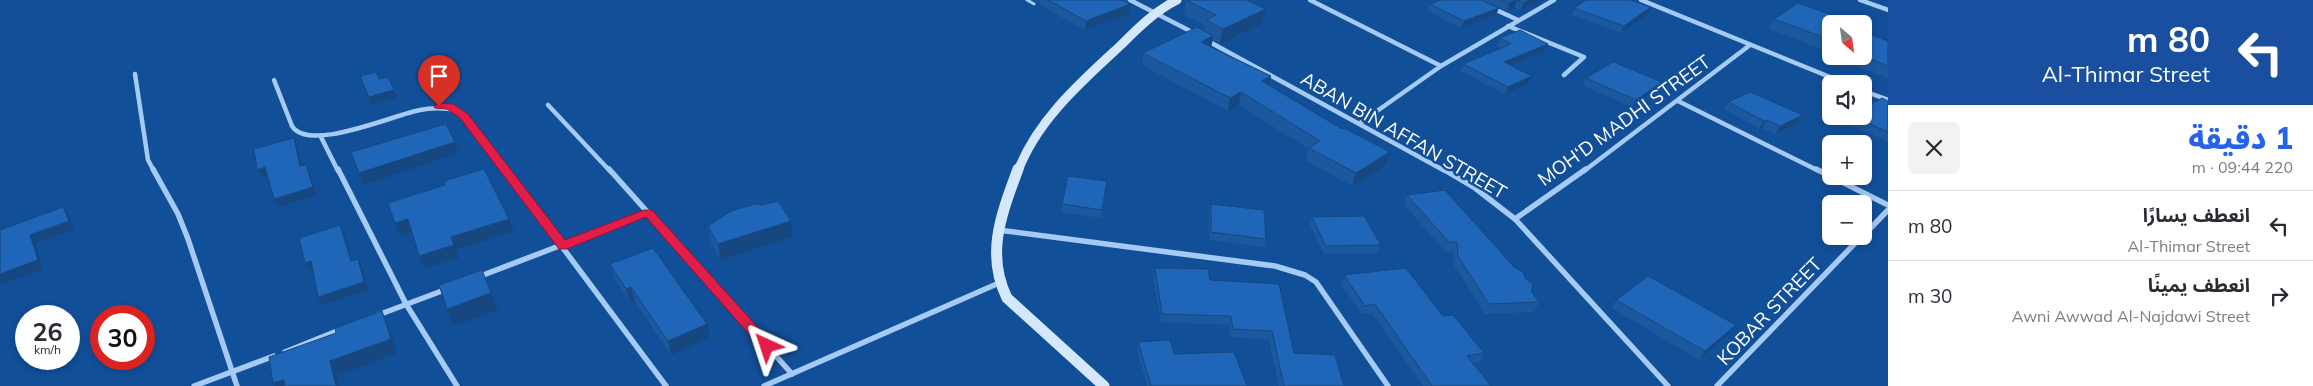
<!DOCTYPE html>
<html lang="ar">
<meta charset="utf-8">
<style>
body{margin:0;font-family:Mulish,"Noto Sans Arabic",sans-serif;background:#f2f2f3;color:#2b2b33;direction:rtl;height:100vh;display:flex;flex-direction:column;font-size:19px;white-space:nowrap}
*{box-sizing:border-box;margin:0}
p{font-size:16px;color:#7c7c81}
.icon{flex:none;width:28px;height:28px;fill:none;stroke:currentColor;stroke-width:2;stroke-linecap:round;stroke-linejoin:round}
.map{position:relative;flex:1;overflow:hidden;direction:ltr}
.sheet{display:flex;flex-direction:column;background:#fff;width:425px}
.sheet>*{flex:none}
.top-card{background:#1a4fa0;color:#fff;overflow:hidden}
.needle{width:32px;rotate:151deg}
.tools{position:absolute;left:1822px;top:15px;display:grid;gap:10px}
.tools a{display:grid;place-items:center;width:50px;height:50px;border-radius:8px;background:#fff;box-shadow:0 2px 8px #0003;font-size:25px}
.speed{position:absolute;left:15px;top:305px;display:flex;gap:10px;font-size:25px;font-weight:700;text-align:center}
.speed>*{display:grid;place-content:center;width:65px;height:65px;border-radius:50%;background:#fff;box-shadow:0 2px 8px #0003;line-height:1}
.speed small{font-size:12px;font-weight:400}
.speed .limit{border:8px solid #d22;background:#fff;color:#111}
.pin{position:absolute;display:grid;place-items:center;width:42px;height:42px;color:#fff;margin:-51px -21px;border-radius:50% 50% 50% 0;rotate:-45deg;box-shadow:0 0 5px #0007}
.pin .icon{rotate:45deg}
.me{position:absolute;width:55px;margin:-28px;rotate:318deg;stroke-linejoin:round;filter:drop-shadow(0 0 4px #0008)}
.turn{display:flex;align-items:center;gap:18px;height:105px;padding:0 20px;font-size:22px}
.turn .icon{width:65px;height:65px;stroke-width:2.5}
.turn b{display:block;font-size:35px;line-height:42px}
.round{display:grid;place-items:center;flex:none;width:52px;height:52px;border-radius:8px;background:#f2f2f3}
.overview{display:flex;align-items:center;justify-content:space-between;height:85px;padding:0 20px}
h1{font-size:30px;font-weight:800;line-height:38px;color:#2563eb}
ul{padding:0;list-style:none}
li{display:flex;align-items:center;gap:15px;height:70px;padding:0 20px;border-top:1px solid #e1e1e2}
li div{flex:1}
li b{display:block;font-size:19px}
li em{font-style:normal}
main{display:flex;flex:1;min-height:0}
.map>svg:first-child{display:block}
</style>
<main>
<section class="sheet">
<div class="top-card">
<div class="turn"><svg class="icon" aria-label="left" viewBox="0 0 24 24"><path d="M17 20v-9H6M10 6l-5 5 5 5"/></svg><div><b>80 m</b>Al-Thimar Street</div></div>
</div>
<div class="overview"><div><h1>1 دقيقة</h1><p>220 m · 09:44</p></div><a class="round"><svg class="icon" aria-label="close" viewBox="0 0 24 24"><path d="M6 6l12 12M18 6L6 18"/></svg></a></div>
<ul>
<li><svg class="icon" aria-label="left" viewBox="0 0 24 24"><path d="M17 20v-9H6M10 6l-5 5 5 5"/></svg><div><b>انعطف يسارًا</b><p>Al-Thimar Street</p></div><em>80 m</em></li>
<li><svg class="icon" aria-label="right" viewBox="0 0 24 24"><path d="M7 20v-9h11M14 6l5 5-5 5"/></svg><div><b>انعطف يمينًا</b><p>Awni Awwad Al-Najdawi Street</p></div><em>30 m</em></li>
</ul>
</section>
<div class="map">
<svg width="1888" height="386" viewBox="0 0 1888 386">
<rect width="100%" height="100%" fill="#124f99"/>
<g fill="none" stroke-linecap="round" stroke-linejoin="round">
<path stroke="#a5caf3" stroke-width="3" d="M1027,0L1034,4"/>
<g stroke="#a5caf3" stroke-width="4.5">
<path d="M1130,0L1194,33"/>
<path d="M1310,0L1441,66"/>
<path d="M1641,0L1847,84"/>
<path d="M1860,0L1888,10"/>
<path d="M1492,8L1518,20"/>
<path d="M1508,26L1584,57L1564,75"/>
<path d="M1206,40L1445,171"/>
<path d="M135,74L148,160L154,171"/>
<path d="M274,80L292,126C309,153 393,115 420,110C433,107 445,108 458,110L505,171"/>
<path d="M1864,91L1888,100"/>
<path d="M1678,101L1819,171"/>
<path d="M548,105L610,171"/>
<path d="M1360,123L1441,66L1554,0"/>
<path d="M321,137L338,171"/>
<path d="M1584,171L1750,45"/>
</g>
<g stroke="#a5caf3" stroke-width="5.5">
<path d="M153,169L178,214L188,239L237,386"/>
<path d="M338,169L406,304L457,386"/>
<path d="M504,169L666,386"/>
<path d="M609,169L792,374"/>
<path d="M1443,169L1475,188L1515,219L1668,386"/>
<path d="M1816,169L1888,205"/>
<path d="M1515,219L1586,169"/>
<path d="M998,230L1275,266L1305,275L1316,282L1388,386"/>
<path d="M1864,235L1888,210"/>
<path d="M478,277L648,212"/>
<path d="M378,315L447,289"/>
<path d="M285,352L342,329"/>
<path d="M194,386L274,356"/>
<path d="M764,386L999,283"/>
<path d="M1717,386L1862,236"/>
</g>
<path stroke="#d5e7fd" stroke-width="9" d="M1018,171C1037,120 1082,81 1121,45C1138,28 1155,11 1177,0"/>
<path stroke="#d5e7fd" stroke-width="11" d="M1018,169C1002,213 985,253 1007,298L1104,386"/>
</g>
<g fill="#1c589e">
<path d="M1038,0H1122L1130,4L1129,14L1085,30L1040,5V1Z"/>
<path d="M1186,0L1266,9L1262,24L1220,44L1213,40L1211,47L1271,76L1269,85L1386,165L1352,186L1306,161L1309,149L1239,105L1228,111L1142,65L1143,53L1204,31L1205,25L1184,15Z"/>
<path d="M1481,0H1543V1L1521,10L1514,8L1507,11Z"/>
<path d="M1430,4L1496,15L1461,28L1428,11Z"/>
<path d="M1574,8L1648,14L1621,33L1572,15Z"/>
<path d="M1774,19L1848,21L1846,24H1831V52L1768,29Z"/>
<path d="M1500,38L1548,44L1545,51L1511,66L1528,84L1505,94L1461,71L1463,64L1502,48L1497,46Z"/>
<path d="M1888,41V78L1837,59L1838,56H1864Z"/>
<path d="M1586,78L1658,89L1632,107L1583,86Z"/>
<path d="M1888,101V142L1846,123L1850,116H1864Z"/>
<path d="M1728,102L1799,123L1775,134L1762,128L1759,129L1724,109Z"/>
<path d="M1107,181L1101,218L1061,212L1062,204Z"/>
<path d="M1407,195L1514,267L1525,278L1531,291L1539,302L1534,312L1485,314L1454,265L1453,251L1445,252L1404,204Z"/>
<path d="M1211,204L1266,239L1264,247L1209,240V212Z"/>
<path d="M1312,217L1381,245L1378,253L1324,254L1310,225Z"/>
<path d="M791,221L793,237L721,260L711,243L708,226Z"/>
<path d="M610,264L710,338L671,355L635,301L630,303L614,278Z"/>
<path d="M1155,268L1210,280L1279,284L1294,353L1344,386H1279L1269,340L1231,337L1229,325L1161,322L1153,276Z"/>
<path d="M1344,275L1443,316L1484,353L1480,362L1473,363L1491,386H1423L1372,313L1362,314L1341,284Z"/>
<path d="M1616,300L1730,333L1699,360L1612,308Z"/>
<path d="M1138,342L1174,354L1247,386H1147L1137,350Z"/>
</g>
<g fill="#164781">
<path d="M1517,0L1514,8L1507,11L1509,3Z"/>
<path d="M1531,0H1543V1L1521,10L1523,3Z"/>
<path d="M1130,4L1129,14L1085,30L1086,21Z"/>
<path d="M1651,7L1648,14L1621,33L1624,26Z"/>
<path d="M1499,8L1496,15L1461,28L1464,21Z"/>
<path d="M1266,9L1262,24L1220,44L1223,29Z"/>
<path d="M1213,36L1211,48L1201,42Z"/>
<path d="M1548,44L1545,51L1501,70L1504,62Z"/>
<path d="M1271,76L1268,88L1262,81Z"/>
<path d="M1532,76L1528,84L1505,94L1508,87Z"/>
<path d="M1662,82L1658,89L1632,107L1636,100Z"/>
<path d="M394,90L397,98L372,105L369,97Z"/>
<path d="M1241,92L1239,105L1228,111L1230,98Z"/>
<path d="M1803,115L1799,123L1775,134L1780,126Z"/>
<path d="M1766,120L1762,128L1759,129L1764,121Z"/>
<path d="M294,138L297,146L304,174L300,166Z"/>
<path d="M455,142L458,153L364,185L359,173Z"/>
<path d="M1390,152L1386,165L1352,186L1356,173Z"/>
<path d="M306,165L309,173L317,195L278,207L274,199Z"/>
<path d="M265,167L269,175L261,178L257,170Z"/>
<path d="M63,207L69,216L74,229L35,243L43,269L0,285V274L30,235Z"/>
<path d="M408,219L413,232L400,236L395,223Z"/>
<path d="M509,219L514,232L456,250L459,258L425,269L419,256L451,237Z"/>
<path d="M791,221L793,237L721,260L718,244Z"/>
<path d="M340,225L344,233L354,269L351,261Z"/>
<path d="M358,259L362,267L368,290L322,305L318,297Z"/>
<path d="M311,261L315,270L309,271L305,263Z"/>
<path d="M631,287L635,301L630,303L626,289Z"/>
<path d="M491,293L498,310L454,326L447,309Z"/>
<path d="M382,311L388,325L397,353L337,376L340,386H336L330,361Z"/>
<path d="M707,324L710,338L671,355L668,341Z"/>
<path d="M1736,325L1730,333L1699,360L1705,351Z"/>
<path d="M284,380L287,386H275L273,383Z"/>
</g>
<g fill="#2066b8" stroke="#164781">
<path d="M1048,0H1122L1130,4L1086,21Z"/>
<path d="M1186,0H1246L1266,9L1223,29L1206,20L1216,15Z"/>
<path d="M1441,0H1481L1499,8L1464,21L1430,4Z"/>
<path d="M1501,0H1531L1523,3L1517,0L1509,3Z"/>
<path d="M1586,0H1630L1651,7L1624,26L1574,8Z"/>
<path d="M1798,3L1848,21L1844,24H1831V40L1774,19Z"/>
<path d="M1197,27L1213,36L1201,42L1271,76L1262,81L1342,129L1344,128L1390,152L1356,173L1309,148L1320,141L1241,92L1230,98L1143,53Z"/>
<path d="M1520,30L1548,44L1504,62L1532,76L1508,87L1463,64L1511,44L1500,38Z"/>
<path d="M1864,32L1888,41V66L1863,56H1864Z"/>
<path d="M1613,62L1662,82L1636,100L1586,78Z"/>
<path d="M376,72L379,79L388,77L394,90L369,97L360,76Z"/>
<path d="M1750,92L1803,115L1780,126L1766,120L1764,121L1728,102Z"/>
<path d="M1882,98L1888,101V132L1852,116H1864V108Z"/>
<path d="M446,124L455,142L359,173L351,152Z"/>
<path d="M294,138L300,166L306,165L313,187L274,199L265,167L257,170L254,149Z"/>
<path d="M484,169L509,219L451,237L454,245L419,256L408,219L395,223L388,203L445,185L444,181Z"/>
<path d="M1068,176L1107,181L1102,210L1062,204Z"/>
<path d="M1445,190L1514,267L1523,272L1525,278L1533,285L1531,291L1539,302L1489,304L1458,256L1457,242H1449L1407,195Z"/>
<path d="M778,201L791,221L718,244L708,226L731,211L755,204L762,205Z"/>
<path d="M1211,204L1264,210L1266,239L1211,232Z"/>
<path d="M63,207L69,221L30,235L38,260L0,274V230Z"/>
<path d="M1364,216L1381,245L1326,246L1312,217Z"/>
<path d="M340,225L351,261L358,259L364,282L318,297L311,261L305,263L299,238Z"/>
<path d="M653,248L707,324L668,341L631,287L626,289L610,264Z"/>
<path d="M1155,268L1208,269L1210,280L1279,284L1294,353L1335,355L1344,386H1284L1272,331L1233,329L1231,316L1162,314Z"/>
<path d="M1406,268L1443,316L1453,315L1484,353L1467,356L1491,386H1432L1375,304L1365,306L1344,275Z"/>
<path d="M482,270L491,293L447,309L439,285Z"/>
<path d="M1648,276L1736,325L1705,351L1616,300Z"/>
<path d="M382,311L391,339L330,361L336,386H285L284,380L273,383L269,357L336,333L335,328Z"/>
<path d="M1170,340L1174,354L1234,352L1247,386H1151L1138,342Z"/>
</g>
<path fill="#e11d48" stroke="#92132f" d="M439,103L453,104L468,114L565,240L644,210H652L772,343L774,346L772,349H762L646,217L567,249H559L460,118L447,109L435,108L434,106Z"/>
<g text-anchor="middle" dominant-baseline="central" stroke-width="5" stroke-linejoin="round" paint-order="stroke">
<g font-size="19" fill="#fff" stroke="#124f99">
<text transform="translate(1624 120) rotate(-36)">MOH‘D MADHI STREET</text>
<text transform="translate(1404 135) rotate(30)">ABAN BIN AFFAN STREET</text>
<text transform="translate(1769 311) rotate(-46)">KOBAR STREET</text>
</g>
</g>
</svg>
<div class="tools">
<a><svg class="needle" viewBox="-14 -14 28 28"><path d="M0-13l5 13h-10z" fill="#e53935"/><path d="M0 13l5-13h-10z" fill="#7c7c81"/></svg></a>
<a><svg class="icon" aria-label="sound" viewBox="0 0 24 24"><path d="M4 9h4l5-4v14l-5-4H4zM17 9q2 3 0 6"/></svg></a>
<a>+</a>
<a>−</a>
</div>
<div class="speed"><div>26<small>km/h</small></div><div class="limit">30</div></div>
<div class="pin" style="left:439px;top:106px;background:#d93025"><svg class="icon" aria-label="arrive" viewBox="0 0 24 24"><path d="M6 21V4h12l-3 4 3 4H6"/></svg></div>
<svg class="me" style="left:767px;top:346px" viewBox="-20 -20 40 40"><path d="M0-17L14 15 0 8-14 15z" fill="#e11d48" stroke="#fff" stroke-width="4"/></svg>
</div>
</main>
